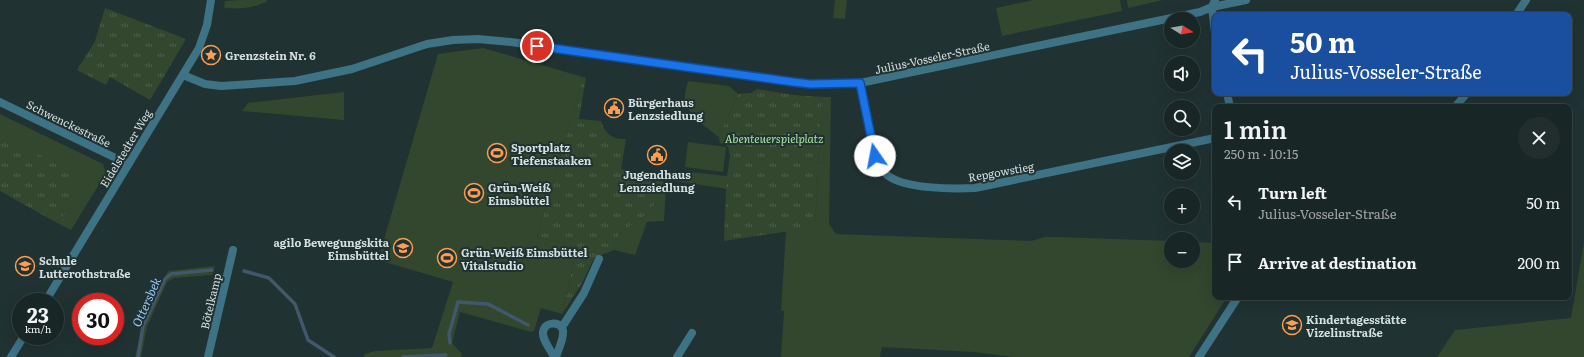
<!DOCTYPE html>
<meta charset="utf-8">
<style>
body{margin:0;font-family:Literata,serif;background:#222e2e;color:#f1f3f6;height:100vh;display:flex;flex-direction:column;font-size:15px;white-space:nowrap}
*{box-sizing:border-box;margin:0}
p{font-size:13px;color:#9fa5a7}
.icon{flex:none;width:22px;height:22px;fill:none;stroke:currentColor;stroke-width:2;stroke-linecap:round;stroke-linejoin:round}
.map{position:relative;flex:1;overflow:hidden}
.panel{position:absolute;left:1212px;top:104px;width:360px;height:196px;display:flex;flex-direction:column;background:#192626;border-radius:8px;box-shadow:0 4px 16px #0002,0 0 0 1px #374343}
.panel>*{flex:none}
.guide{position:absolute;left:1212px;top:12px;width:360px;height:84px;border-radius:8px;box-shadow:0 4px 16px #0002,0 0 0 1px #374343;background:#1a4fa0;color:#fff;overflow:hidden}
.needle{width:26px;rotate:101deg}
.controls{position:absolute;left:1164px;top:12px;display:grid;gap:8px}
.controls a{display:grid;place-items:center;width:36px;height:36px;border-radius:50%;background:#192626;box-shadow:0 4px 16px #0002,0 0 0 1px #374343;font-size:20px}
.speed{position:absolute;left:12px;top:293px;display:flex;gap:8px;font-size:20px;font-weight:700;text-align:center}
.speed>*{display:grid;place-content:center;width:52px;height:52px;border-radius:50%;background:#192626;box-shadow:0 4px 16px #0002,0 0 0 1px #374343;line-height:1}
.speed small{font-size:10px;font-weight:400}
.speed .limit{border:6px solid #d22;background:#fff;color:#111}
.pin{position:absolute;display:grid;place-items:center;width:34px;height:34px;color:#fff;margin:-17px;border:2px solid #fff;border-radius:50%;box-shadow:0 1px 4px #0007}
.me{position:absolute;width:44px;margin:-22px;rotate:348deg;stroke-linejoin:round;filter:drop-shadow(0 0 3px #0008)}
.turn{display:flex;align-items:center;gap:14px;height:84px;padding:0 12px;font-size:18px}
.turn .icon{width:52px;height:52px;stroke-width:2.5}
.turn b{display:block;font-size:28px;line-height:34px}
.round{display:grid;place-items:center;flex:none;width:42px;height:42px;border-radius:21px;background:#222e2e}
.summary{display:flex;align-items:center;justify-content:space-between;height:68px;padding:0 12px}
h1{font-size:24px;font-weight:600;line-height:30px}
ul{padding:0;list-style:none}
li{display:flex;align-items:center;gap:12px;height:60px;padding:0 12px}
li div{flex:1}
li b{display:block;font-size:15px}
li em{font-style:normal}
.map>svg:first-child{display:block}
</style>
<div class="map">
<svg width="1584" height="357" viewBox="0 0 1584 357">
<defs>
<pattern id="park-tufts" width="24" height="20" patternUnits="userSpaceOnUse"><rect width="24" height="20" fill="#32472e"/><path d="M3 7l-1-3M5 7V3M7 7l1-3M15 17l-1-3M17 17v-4M19 17l1-3" fill="none" stroke="#4f614c"/></pattern>
</defs>
<rect width="100%" height="100%" fill="#213232"/>
<g fill="#32472e">
<path d="M241,0H267L266,2C251,9 240,9 224,8L225,1Z"/>
<path d="M835,0H847L845,19L833,18Z"/>
<path d="M1034,0H1120L1122,11L1002,36L996,8Z"/>
<path d="M1127,0H1163L1128,8Z"/>
<path d="M483,48L583,77L537,237L577,247L562,314L541,308L534,331L531,332L460,312L452,343L462,354L461,357H364L365,354L375,351L432,348L453,282L378,260L438,54Z"/>
<path d="M688,81L729,86L738,94L726,122L716,135C705,126 687,114 685,100C684,94 687,87 688,81Z"/>
<path d="M344,92V120L242,111L248,103Z"/>
<path d="M822,97H831L829,224L836,234L1031,241L1045,237H1057L1171,241V261H1193V242L1215,243V297H1227L1189,357H1013L974,352L882,347L880,357H781L784,311H781L786,231L728,189L674,181L679,171L727,176L731,150L815,227Z"/>
<path d="M0,114L103,164L106,173L71,230L57,223L70,208L0,144Z"/>
<path d="M688,142L726,147L723,172L685,167Z"/>
<path d="M666,187L664,221L647,222L635,255L614,250L619,234L649,213Z"/>
<path d="M1584,242V357H1437L1455,330L1571,318Z"/>
<path d="M215,266L212,275L174,278L167,282L147,327L141,357H135L140,337L141,327L146,313L168,271Z"/>
</g>
<g fill="url(#park-tufts)">
<path d="M105,8L186,39L150,100L110,77L106,85L77,70L95,41Z"/>
<path d="M583,77L586,78L579,119L601,121C605,134 613,140 626,139L621,169L659,175L666,187L649,213L619,234L614,250L594,258L581,285L562,314L577,247L537,237Z"/>
<path d="M757,89L793,95L822,97L815,227L724,241L726,190L730,157L728,146L720,143L719,137L716,135L726,122L738,94L751,93Z"/>
<path d="M2,141L11,142L62,165L72,176L74,192L70,208L57,223L0,191V144Z"/>
</g>
<g fill="none" stroke-linecap="round" stroke-linejoin="round">
<g stroke="#41576b" stroke-width="3.5">
<path d="M244,271L269,278L295,304L308,340L334,357"/>
<path d="M450,343L449,334L458,302L488,304L528,325"/>
<path d="M138,357L143,326L165,279L171,274L212,270"/>
<path d="M403,357L446,355"/>
</g>
<g stroke="#3e7285" stroke-width="8">
<path d="M1516,15L1526,0"/>
<path d="M1215,32L1212,7L1246,0"/>
<path d="M183,75L205,84L221,86L295,81L352,69L427,44L453,40L478,39L511,42L793,82L810,84L860,83L1200,12L1212,7L1215,0"/>
<path d="M860,83L875,156C878,163 881,170 887,175C904,189 952,189 975,188L1215,138"/>
<path d="M1227,93L1230,107"/>
<path d="M0,102L128,164"/>
<path d="M1455,107L1467,93"/>
<path d="M562,327L584,293L599,259"/>
<path d="M208,357L233,250"/>
<path d="M554,357C551,350 542,340 543,332C545,320 564,321 563,333C563,341 558,350 556,357"/>
<path d="M677,357L692,333"/>
<path d="M1199,357L1238,297"/>
</g>
<g stroke="#3e7285" stroke-width="8">
<path d="M45,302L199,48L207,25L211,0"/>
<path d="M11,357L24,336"/>
</g>
</g>
<g fill="none" stroke-linecap="round" stroke-linejoin="round">
<defs>
<path id="route" d="M537,46L793,82L810,84L860,83L875,156"/>
</defs>
<use href="#route" stroke="#114b97" stroke-width="10"/>
<use href="#route" stroke="#1a73e8" stroke-width="7"/>
</g>
<defs>
<symbol id="sight-ring" viewBox="-11 -11 22 22"><circle r="9.5" fill="#213232" stroke="#fc9d52" stroke-width="1.5"/><path d="M0-6L1.8-2.2L6-1.7L2.9 1.2L3.7 5.4L0 3.3L-3.7 5.4L-2.9 1.2L-6-1.7L-1.8-2.2Z" fill="#fc9d52"/></symbol>
<symbol id="civic-ring" viewBox="-11 -11 22 22"><circle r="9.5" fill="#213232" stroke="#fc9d52" stroke-width="1.5"/><path d="M-.6-6.5H3V-4.5H.6V-3L4-1V1h2V6H-6V1h2V-1L-.6-3ZM-1.2 2.5V6h2.4V2.5Z" fill="#fc9d52"/></symbol>
<symbol id="stadium-ring" viewBox="-11 -11 22 22"><circle r="9.5" fill="#213232" stroke="#fc9d52" stroke-width="1.5"/><path d="M0-5a6.5 5 0 1 0 0 10a6.5 5 0 1 0 0-10ZM-3.5-1.8h7v3.6h-7Z" fill="#fc9d52"/></symbol>
<symbol id="school-ring" viewBox="-11 -11 22 22"><circle r="9.5" fill="#213232" stroke="#fc9d52" stroke-width="1.5"/><path d="M0-5L7-2L0 1L-7-2ZM-4 1L0 2.5L4 1V4Q0 6-4 4Z" fill="#fc9d52"/></symbol>
</defs>
<g fill-rule="evenodd">
<use href="#sight-ring" x="200" y="44" width="22" height="22"/>
<use href="#civic-ring" x="603" y="97" width="22" height="22"/>
<use href="#stadium-ring" x="486" y="142" width="22" height="22"/>
<use href="#civic-ring" x="646" y="144" width="22" height="22"/>
<use href="#stadium-ring" x="463" y="182" width="22" height="22"/>
<use href="#school-ring" x="392" y="237" width="22" height="22"/>
<use href="#stadium-ring" x="436" y="247" width="22" height="22"/>
<use href="#school-ring" x="14" y="255" width="22" height="22"/>
<use href="#school-ring" x="1281" y="314" width="22" height="22"/>
</g>
<g text-anchor="middle" dominant-baseline="central" stroke-width="4" stroke-linejoin="round" paint-order="stroke">
<g font-size="11" font-weight="bold" fill="#d4dfdf" stroke="#213232" text-anchor="start">
<text x="225" y="55">Grenzstein Nr. 6</text>
<text x="628" y="102">Bürgerhaus<tspan x="628" dy="13">Lenzsiedlung</tspan></text>
<text x="511" y="147">Sportplatz<tspan x="511" dy="13">Tiefenstaaken</tspan></text>
<text x="657" y="174" text-anchor="middle">Jugendhaus<tspan x="657" dy="13">Lenzsiedlung</tspan></text>
<text x="488" y="187">Grün-Weiß<tspan x="488" dy="13">Eimsbüttel</tspan></text>
<text x="389" y="242" text-anchor="end">agilo Bewegungskita<tspan x="389" dy="13">Eimsbüttel</tspan></text>
<text x="461" y="252">Grün-Weiß Eimsbüttel<tspan x="461" dy="13">Vitalstudio</tspan></text>
<text x="39" y="260">Schule<tspan x="39" dy="13">Lutterothstraße</tspan></text>
<text x="1306" y="319">Kindertagesstätte<tspan x="1306" dy="13">Vizelinstraße</tspan></text>
</g>
<g font-size="11" fill="#d4dfdf" stroke="#213232">
<text transform="translate(932 57) rotate(-12)">Julius-Vosseler-Straße</text>
<text transform="translate(69 123) rotate(26)">Schwenckestraße</text>
<text transform="translate(125 148) rotate(-59)">Eidelstedter Weg</text>
<text transform="translate(1001 171) rotate(-10)">Repgowstieg</text>
<text transform="translate(210 301) rotate(-77)">Bötelkamp</text>
</g>
<g font-size="11" font-style="italic" fill="#aae39e" stroke="#213232">
<text x="774" y="138">Abenteuerspielplatz</text>
</g>
<g font-size="12" font-style="italic" fill="#99c7fa" stroke="#213232">
<text transform="translate(146 302) rotate(-66)">Ottersbek</text>
</g>
</g>
</svg>
<div class="controls">
<a><svg class="needle" viewBox="-14 -14 28 28"><path d="M0-13l5 13h-10z" fill="#e53935"/><path d="M0 13l5-13h-10z" fill="#9fa5a7"/></svg></a>
<a><svg class="icon" aria-label="sound" viewBox="0 0 24 24"><path d="M4 9h4l5-4v14l-5-4H4zM17 9q2 3 0 6"/></svg></a>
<a><svg class="icon" aria-label="search" viewBox="0 0 24 24"><circle cx="10" cy="10" r="6"/><path d="M15 15l6 6"/></svg></a>
<a><svg class="icon" aria-label="layers" viewBox="0 0 24 24"><path d="M12 4l9 5-9 5-9-5zM3 14l9 5 9-5"/></svg></a>
<a>+</a>
<a>−</a>
</div>
<div class="speed"><div>23<small>km/h</small></div><div class="limit">30</div></div>
<div class="pin" style="left:537px;top:46px;background:#d93025"><svg class="icon" aria-label="arrive" viewBox="0 0 24 24"><path d="M6 21V4h12l-3 4 3 4H6"/></svg></div>
<svg class="me" style="left:875px;top:156px" viewBox="-20 -20 40 40"><circle r="19" fill="#fff"/><path d="M0-13L10 11 0 6-10 11z" fill="#1a73e8"/></svg>
<div class="guide">
<div class="turn"><svg class="icon" aria-label="left" viewBox="0 0 24 24"><path d="M17 20v-9H6M10 6l-5 5 5 5"/></svg><div><b>50 m</b>Julius-Vosseler-Straße</div></div>
</div>
<section class="panel">
<div class="summary"><div><h1>1 min</h1><p>250 m · 10:15</p></div><a class="round"><svg class="icon" aria-label="close" viewBox="0 0 24 24"><path d="M6 6l12 12M18 6L6 18"/></svg></a></div>
<ul>
<li><svg class="icon" aria-label="left" viewBox="0 0 24 24"><path d="M17 20v-9H6M10 6l-5 5 5 5"/></svg><div><b>Turn left</b><p>Julius-Vosseler-Straße</p></div><em>50 m</em></li>
<li><svg class="icon" aria-label="arrive" viewBox="0 0 24 24"><path d="M6 21V4h12l-3 4 3 4H6"/></svg><div><b>Arrive at destination</b></div><em>200 m</em></li>
</ul>
</section>
</div>
